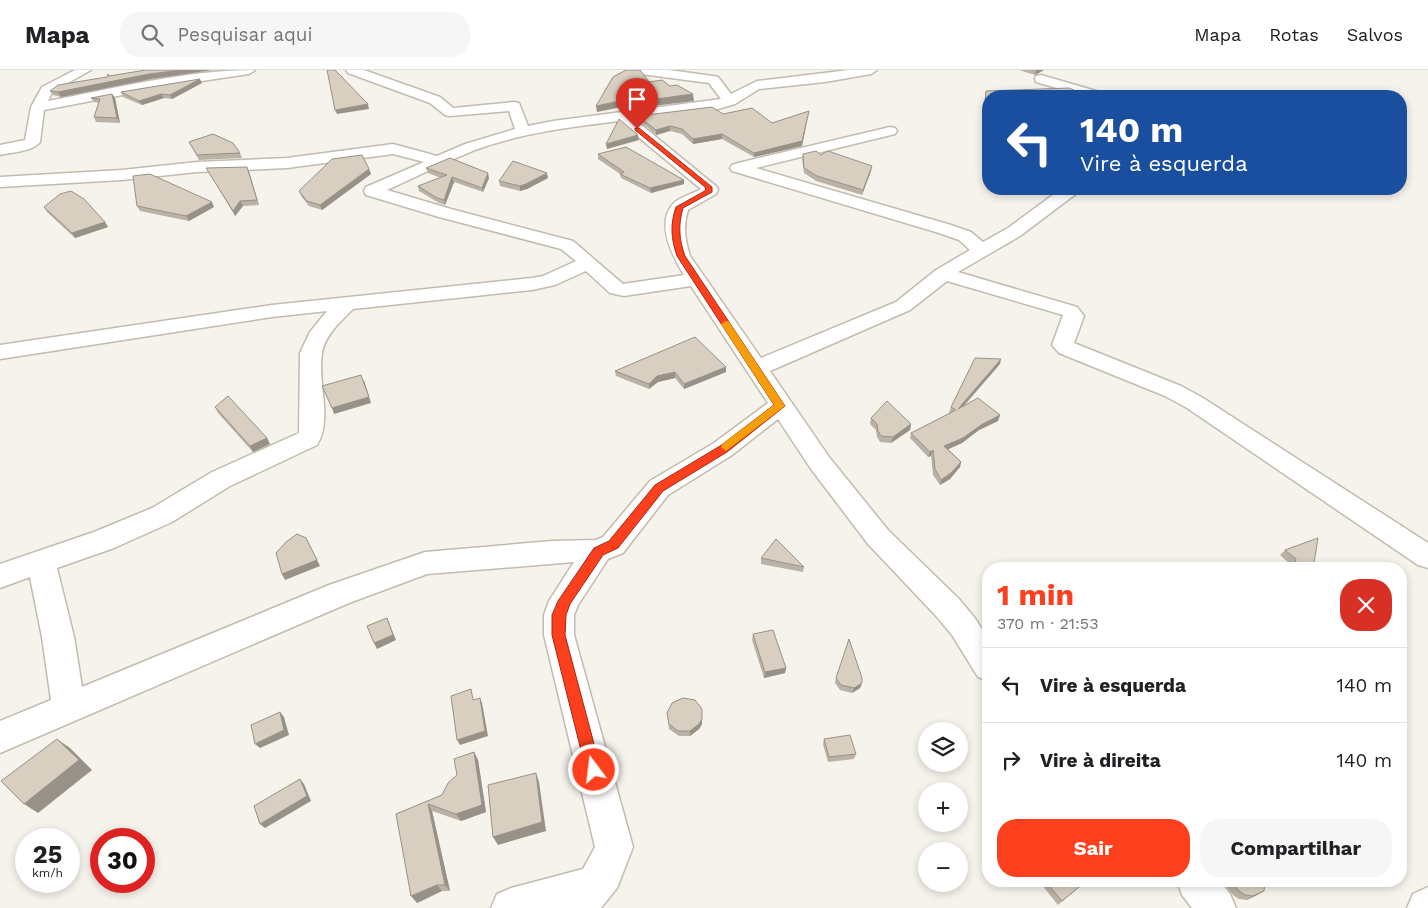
<!DOCTYPE html>
<html lang="pt">
<meta charset="utf-8">
<style>
body{margin:0;font-family:"Work Sans",sans-serif;background:#f6f6f6;color:#202124;height:100vh;display:flex;flex-direction:column;font-size:19px;white-space:nowrap}
*{box-sizing:border-box;margin:0}
p{font-size:16px;color:#757577}
.icon{flex:none;width:28px;height:28px;fill:none;stroke:currentColor;stroke-width:2;stroke-linecap:round;stroke-linejoin:round}
.map{position:relative;flex:1;overflow:hidden}
.side{position:absolute;left:982px;top:492px;width:425px;height:325px;display:flex;flex-direction:column;background:#fff;border-radius:20px;box-shadow:0 2px 8px #0003}
.side>*{flex:none}
.top-card{position:absolute;left:982px;top:20px;width:425px;height:105px;border-radius:20px;box-shadow:0 2px 8px #0003;background:#1a4fa0;color:#fff;overflow:hidden}
.fabs{position:absolute;left:918px;top:652px;display:grid;gap:10px}
.fabs a{display:grid;place-items:center;width:50px;height:50px;border-radius:50%;background:#fff;box-shadow:0 2px 8px #0003;font-size:25px}
.speed{position:absolute;left:15px;top:758px;display:flex;gap:10px;font-size:25px;font-weight:700;text-align:center}
.speed>*{display:grid;place-content:center;width:65px;height:65px;border-radius:50%;background:#fff;box-shadow:0 2px 8px #0003;line-height:1}
.speed small{font-size:12px;font-weight:400}
.speed .limit{border:8px solid #d22;background:#fff;color:#111}
.pin{position:absolute;display:grid;place-items:center;width:42px;height:42px;color:#fff;margin:-51px -21px;border-radius:50% 50% 50% 0;rotate:-45deg;box-shadow:0 0 5px #0007}
.pin .icon{rotate:45deg}
.me{position:absolute;width:55px;margin:-28px;rotate:345deg;stroke-linejoin:round;filter:drop-shadow(0 0 4px #0008)}
.turn{display:flex;align-items:center;gap:18px;height:105px;padding:0 15px;font-size:22px}
.turn .icon{width:65px;height:65px;stroke-width:2.5}
.turn b{display:block;font-size:35px;line-height:42px}
.round{display:grid;place-items:center;flex:none;width:52px;height:52px;border-radius:20px;background:#f6f6f6}
.summary{display:flex;align-items:center;justify-content:space-between;height:85px;padding:0 15px}
h1{font-size:30px;font-weight:700;line-height:38px;color:#fc3f1d}
.button{display:flex;gap:10px;margin-top:auto;padding:10px 15px}
.button a{flex:1;height:58px;border-radius:20px;background:#fc3f1d;color:#fff;font-size:20px;font-weight:700;line-height:58px;text-align:center}
.button a+a{background:#f6f6f6;color:#202124}
ul{padding:0;list-style:none}
li{display:flex;align-items:center;gap:15px;height:75px;padding:0 15px;border-top:1px solid #e0e0e0}
li div{flex:1}
li b{display:block;font-size:19px}
li em{font-style:normal}
header{display:flex;align-items:center;gap:30px;box-sizing:border-box;height:70px;padding:0 25px;background:#fff;border-bottom:1px solid #e0e0e0}
header strong{font-size:24px}
nav{display:flex;gap:28px;margin-inline-start:auto;font-size:18px}
.search{width:350px;height:45px;background:#f6f6f6;display:flex;align-items:center;gap:12px;box-sizing:border-box;padding:0 18px;border-radius:20px;color:#757577;font-size:19px}
.map>svg:first-child{display:block}
</style>
<header>
<strong>Mapa</strong>
<div class="search"><svg class="icon" aria-label="search" viewBox="0 0 24 24"><circle cx="10" cy="10" r="6"/><path d="M15 15l6 6"/></svg>Pesquisar aqui</div>
<nav><a>Mapa</a><a>Rotas</a><a>Salvos</a></nav>
</header>
<div class="map">
<svg width="1428" height="838" viewBox="0 0 1428 838">
<rect width="100%" height="100%" fill="#f6f3ec"/>
<g fill="none" stroke-linecap="round" stroke-linejoin="round">
<defs>
<g id="minor">
<path d="M75,0H91L52,22L48,31C116,18 186,0 255,0L249,4L175,15L44,40L40,72C32,82 12,82 0,85V75L25,70L31,37L42,17Z"/>
<path d="M346,0H364L440,27L453,38L514,32L519,33L528,56L553,51L721,29L709,13L641,4L635,0H669L713,6L718,7L731,24L757,11L849,0H877L871,4L825,12L759,19L735,34L718,39L634,49L717,117L718,120L716,124L688,140C683,156 685,170 690,186L761,288L896,232L936,200L970,180L959,170L939,163L732,101L730,98L732,95L738,93L890,57L895,58L897,61L895,64L756,98L951,155L971,162L983,172L1008,158L1061,119H1079L1077,123L1020,166L958,202L1077,237L1084,246L1074,273L1181,316L1203,328L1428,473V498L1418,495L1187,338L1165,326L1059,283L1052,275L1063,245L947,211L910,240L770,301L829,387L888,460L959,529L974,547L989,570V611L978,607L952,565L937,547L868,474L811,399L778,349L732,385L668,425L623,483L608,489L578,535L574,545V565L633,777L617,818L601,838H491L497,824L511,818L583,799L595,777L544,565V545L549,531L574,492L427,504L349,533L0,683V651L51,630L42,567L30,507L0,518V494L94,462L152,438L212,402L299,363L300,283L310,262L327,241L272,247L0,289V275L272,235L532,208L543,206L576,191L561,179L439,147L366,125L364,121L366,117L424,92L393,84L287,98L197,102L122,110L0,117V107L122,100L197,92L287,88L393,74L437,86L465,74L515,59L509,41L450,46L445,45L430,33L348,3ZM619,51L701,119C693,124 679,127 673,134C655,154 673,187 684,205L623,214L573,171L451,139L387,120C416,107 445,92 475,80C521,63 570,57 619,51ZM586,201L610,223L624,226L691,216L768,333L714,373L650,411L603,467L596,470L552,471L425,482L329,515L82,617L74,567L57,498L114,478L172,452L230,416L317,375C333,349 317,312 322,283C325,265 341,251 353,239L532,220L555,215Z"/>
<path d="M1041,5L1103,23L1105,26H1085L1036,12L1035,9L1036,6Z"/>
<path d="M1177,811H1220L1230,824L1236,838H1192L1182,825Z"/>
<path d="M1428,817V838H1407L1413,824Z"/>
</g>
</defs>
<use href="#minor" stroke="#c2bbae" stroke-width="3"/>
<use href="#minor" fill="#fff" fill-rule="evenodd"/>
</g>
<g fill="#bab2a6">
<path d="M1019,0H1044L1035,5Z"/>
<path d="M108,4L109,6L151,9L61,27L53,25L50,21L107,7Z"/>
<path d="M202,13L172,29L164,28L142,35L123,27L121,22Z"/>
<path d="M986,21L989,26V37H984Z"/>
<path d="M112,24L115,28L120,53L96,52L94,47L99,33L94,32L91,28Z"/>
<path d="M809,41L802,76L754,87L722,69L693,74L682,64L670,61L656,65L639,50L638,46L723,44L772,53Z"/>
<path d="M189,72L240,83L242,88L199,90Z"/>
<path d="M598,84L684,114L651,123L621,108L620,104L598,89Z"/>
<path d="M803,84L821,85L871,101L862,125L816,111L804,103L802,89Z"/>
<path d="M206,98L249,102L259,135L243,136L235,146Z"/>
<path d="M426,98L489,108L483,122L454,112L445,135L439,133L419,121L418,116L441,108L428,103Z"/>
<path d="M369,99L371,104L322,140L309,136L301,126L299,121Z"/>
<path d="M548,108L527,119L520,121L500,116L499,111Z"/>
<path d="M137,136L214,137L189,151L140,141Z"/>
<path d="M44,137L105,152L108,157L75,168L47,142Z"/>
<path d="M1000,294L964,336L1000,345L998,351L979,360L962,373L948,379L961,392L960,397L950,409L940,415L933,405L931,386L928,387L910,368L911,363L950,343H949L951,337Z"/>
<path d="M615,301L726,302L684,319L675,308L658,312L649,319L616,306Z"/>
<path d="M215,337L267,368L270,374L253,382L218,343Z"/>
<path d="M871,348L911,354L910,360L891,373L880,372L877,367L876,360L870,354Z"/>
<path d="M1285,480L1313,499H1290L1291,495L1280,485Z"/>
<path d="M761,488L804,497L803,502L761,494Z"/>
<path d="M753,564L786,598L785,603L764,608L752,570Z"/>
<path d="M836,608L862,613L860,618L852,623L840,620L835,613Z"/>
<path d="M667,643L702,654L699,659L690,666H679L669,659Z"/>
<path d="M824,669L856,684L854,689L828,692L823,674Z"/>
<path d="M474,682L478,690L486,742L461,751L432,741L450,821H442L417,833L396,744L442,725Z"/>
<path d="M1044,811H1083L1084,813L1058,835L1041,814Z"/>
<path d="M1222,811H1265L1264,821L1257,825L1247,830L1239,829L1233,825Z"/>
</g>
<g fill="#979187">
<path d="M181,0H213L151,9L61,27L58,22L149,4Z"/>
<path d="M1036,0H1044L1035,5Z"/>
<path d="M200,9L202,13L172,29L170,25Z"/>
<path d="M112,24L115,28L120,53L117,48Z"/>
<path d="M161,24L164,28L142,35L139,31Z"/>
<path d="M693,24L694,31L628,39L627,36L597,42L596,36L629,29Z"/>
<path d="M368,34L369,39L337,44L335,40Z"/>
<path d="M809,41L802,76L754,87V83Z"/>
<path d="M670,56V61L656,65V60Z"/>
<path d="M722,64V69L693,74V69Z"/>
<path d="M638,65L639,70L607,79L606,74Z"/>
<path d="M872,96L871,101L862,125L863,120Z"/>
<path d="M247,97L249,102L259,135L257,130Z"/>
<path d="M369,99L371,104L322,140L320,135Z"/>
<path d="M488,103L489,108L483,122L482,118Z"/>
<path d="M547,103L548,108L527,119L520,121V116Z"/>
<path d="M452,107L454,112L445,135L444,130Z"/>
<path d="M684,110V114L651,123L650,118Z"/>
<path d="M240,131L243,136L235,146L233,141Z"/>
<path d="M212,132L214,137L189,151L186,146Z"/>
<path d="M105,152L108,157L75,168L72,163Z"/>
<path d="M1001,289L1000,294L956,344L958,339Z"/>
<path d="M726,297V302L684,319V314Z"/>
<path d="M675,302V308L658,312L649,319V314L657,306Z"/>
<path d="M364,310L371,333L334,344L332,338Z"/>
<path d="M1000,345L998,351L979,360L962,373L942,382L944,376L981,355Z"/>
<path d="M911,354L910,360L891,373L893,367Z"/>
<path d="M267,368L270,374L253,382L250,376Z"/>
<path d="M933,380L931,386L928,387L930,382Z"/>
<path d="M961,392L960,397L950,409L940,415L941,410Z"/>
<path d="M306,468L320,496L285,510L282,504Z"/>
<path d="M387,548L396,570L377,579L374,573Z"/>
<path d="M786,598L785,603L764,608L765,602Z"/>
<path d="M862,613L860,618L852,623L854,618Z"/>
<path d="M480,628L482,633L488,666L460,675L457,670Z"/>
<path d="M280,642L284,647L289,665L260,678L255,674Z"/>
<path d="M702,649V654L699,659L690,666V661Z"/>
<path d="M57,669L70,678L92,700L38,743L24,734Z"/>
<path d="M474,682L478,690L486,742L461,751L456,744Z"/>
<path d="M536,703L539,712L546,761L498,775L493,767Z"/>
<path d="M300,709L304,714L311,731L265,758L260,754Z"/>
<path d="M428,734L432,741L450,821L445,815Z"/>
<path d="M437,815L442,821L417,833L411,826Z"/>
<path d="M1264,821L1257,825L1247,830L1253,826Z"/>
</g>
<g fill="#d8cfc1" stroke="#979187">
<path d="M146,0H181L149,4L58,22L50,21L58,15L107,7L108,4L109,6Z"/>
<path d="M327,0H335L368,34L335,40Z"/>
<path d="M626,0H640L649,12L662,10L670,16L677,15L693,24L627,33L629,29L596,36L613,7Z"/>
<path d="M200,9L170,25L161,24L139,31L121,22Z"/>
<path d="M1069,18L1076,21L1077,26H989V33L985,32L986,21Z"/>
<path d="M112,24L117,48L94,47L100,29L91,28Z"/>
<path d="M712,37L723,44L752,38L772,53L809,41L802,71L754,83L722,64L693,69L682,59L670,56L656,60L638,46Z"/>
<path d="M619,49L638,65L606,74Z"/>
<path d="M213,64L233,73L240,83L197,85L189,72Z"/>
<path d="M626,77L684,110L650,118L620,104L624,102L598,84Z"/>
<path d="M816,81L821,85L828,81L872,96L863,120L817,106L804,98L803,84Z"/>
<path d="M362,85L369,99L320,135L307,131L299,121L332,89Z"/>
<path d="M450,88L488,103L482,118L452,107L444,130L437,128L418,116L447,105L426,98Z"/>
<path d="M513,91L547,103L526,114L520,116L499,111Z"/>
<path d="M247,97L257,130L240,131L233,141L206,98Z"/>
<path d="M150,104L212,132L186,146L137,136L133,106Z"/>
<path d="M71,121L84,129L105,152L72,163L44,137L60,124Z"/>
<path d="M695,267L726,297L684,314L675,302L657,306L649,314L615,301Z"/>
<path d="M975,288L1001,289L958,339L978,328L1000,345L981,355L963,368L944,376L961,392L951,403L941,410L935,399L933,380L930,382L911,363L956,340L951,337Z"/>
<path d="M361,305L369,327L332,338L322,316Z"/>
<path d="M228,326L267,368L250,376L215,337Z"/>
<path d="M887,331L911,354L893,367L881,366L878,361L877,354L871,348Z"/>
<path d="M297,464L306,468L317,490L282,504L276,483L286,472Z"/>
<path d="M1318,468L1313,499H1294L1296,489L1285,480Z"/>
<path d="M776,469L804,497L761,488Z"/>
<path d="M387,548L393,565L374,573L367,556Z"/>
<path d="M773,560L786,598L765,602L753,564Z"/>
<path d="M849,569L862,608V613L854,618L841,615L836,608Z"/>
<path d="M471,619L473,630L480,628L485,661L457,670L451,626Z"/>
<path d="M683,628L695,630L702,639V649L699,654L690,661H678L669,654L667,643L672,633Z"/>
<path d="M280,642L284,660L255,674L251,655Z"/>
<path d="M850,665L856,684L829,687L824,669Z"/>
<path d="M57,669L79,690L24,734L1,711Z"/>
<path d="M474,682L482,735L456,744L428,734L445,815H437L411,826L396,744L442,725L448,713L457,705L454,689Z"/>
<path d="M536,703L542,752L493,767L488,715Z"/>
<path d="M300,709L307,726L260,754L254,736Z"/>
<path d="M1045,811H1083L1084,813L1062,831Z"/>
<path d="M1231,811H1265L1264,821L1253,826L1245,825L1239,821Z"/>
</g>
<path fill="#fc3f1d" stroke="#a42913" d="M635,58H639L712,117V122L683,138C678,155 679,170 685,186L785,336L727,382L663,421L618,478L603,485L570,534L566,545L565,565L601,700L599,705L594,707L588,705L586,700L552,565V545L558,531L594,478L609,471L655,415L720,376L774,335L677,186C671,169 670,154 676,137L703,122L706,120L705,117L635,60Z"/>
<path fill="#f59e0b" d="M726,251L729,252L785,336L726,381L721,377L722,374L774,335L721,254Z"/>
</svg>
<div class="fabs">
<a><svg class="icon" aria-label="layers" viewBox="0 0 24 24"><path d="M12 4l9 5-9 5-9-5zM3 14l9 5 9-5"/></svg></a>
<a>+</a>
<a>−</a>
</div>
<div class="speed"><div>25<small>km/h</small></div><div class="limit">30</div></div>
<div class="pin" style="left:637px;top:59px;background:#d93025"><svg class="icon" aria-label="arrive" viewBox="0 0 24 24"><path d="M6 21V4h12l-3 4 3 4H6"/></svg></div>
<svg class="me" style="left:594px;top:700px" viewBox="-20 -20 40 40"><circle r="17" fill="#fc3f1d" stroke="#fff" stroke-width="3"/><path d="M0-11L8 9 0 5-8 9z" fill="#fff"/></svg>
<div class="top-card">
<div class="turn"><svg class="icon" aria-label="left" viewBox="0 0 24 24"><path d="M17 20v-9H6M10 6l-5 5 5 5"/></svg><div><b>140 m</b>Vire à esquerda</div></div>
</div>
<section class="side">
<div class="summary"><div><h1>1 min</h1><p>370 m · 21:53</p></div><a class="round" style="background:#d93025;color:#fff"><svg class="icon" aria-label="close" viewBox="0 0 24 24"><path d="M6 6l12 12M18 6L6 18"/></svg></a></div>
<ul>
<li><svg class="icon" aria-label="left" viewBox="0 0 24 24"><path d="M17 20v-9H6M10 6l-5 5 5 5"/></svg><div><b>Vire à esquerda</b></div><em>140 m</em></li>
<li><svg class="icon" aria-label="right" viewBox="0 0 24 24"><path d="M7 20v-9h11M14 6l5 5-5 5"/></svg><div><b>Vire à direita</b></div><em>140 m</em></li>
</ul>
<div class="button"><a>Sair</a><a>Compartilhar</a></div>
</section>
</div>
